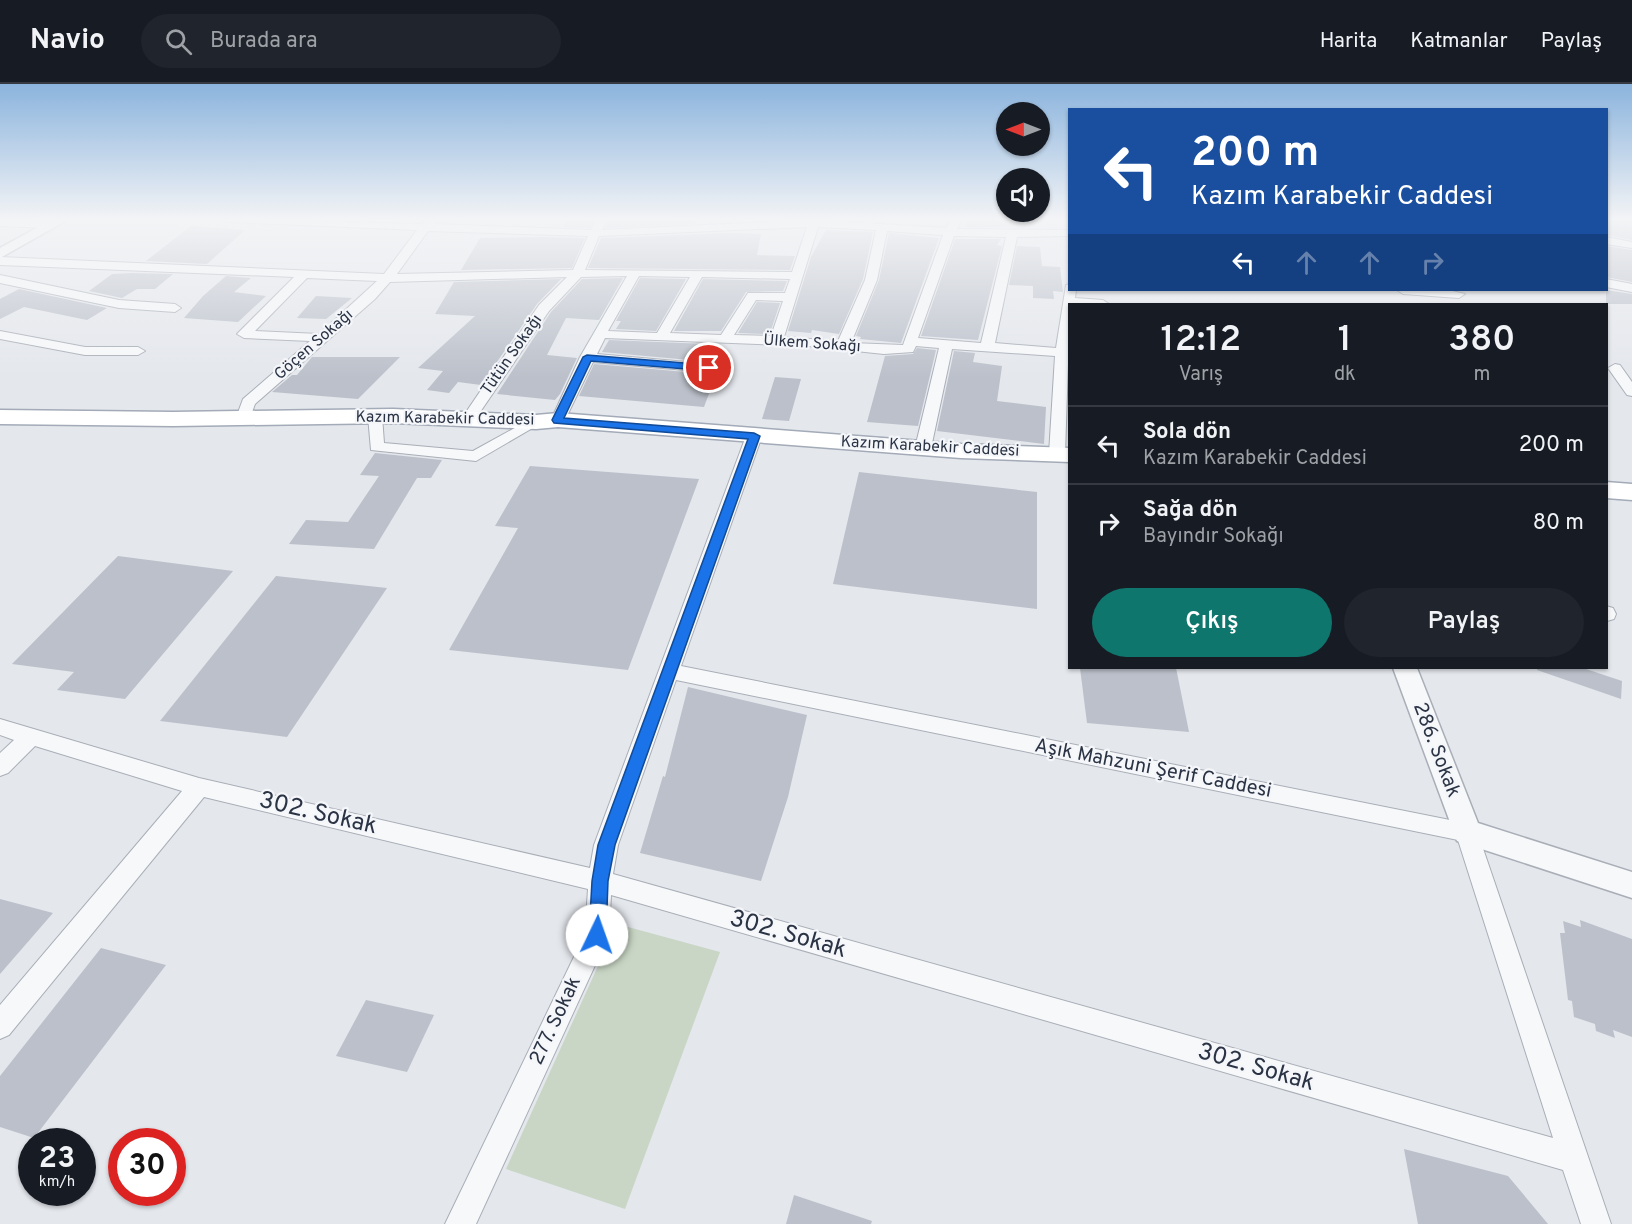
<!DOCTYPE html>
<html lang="tr">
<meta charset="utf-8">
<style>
body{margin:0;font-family:Overpass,sans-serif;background:#20242c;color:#f1f3f6;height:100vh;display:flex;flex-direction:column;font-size:22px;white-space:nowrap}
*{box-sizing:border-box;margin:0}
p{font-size:20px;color:#9ea1a6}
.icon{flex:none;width:33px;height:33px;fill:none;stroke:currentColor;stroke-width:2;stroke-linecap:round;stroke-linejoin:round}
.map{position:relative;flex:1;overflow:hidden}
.side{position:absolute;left:1068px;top:219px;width:540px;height:366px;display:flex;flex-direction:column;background:#171b24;border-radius:0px;box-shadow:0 2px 4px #0004}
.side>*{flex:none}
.hud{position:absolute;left:1068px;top:24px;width:540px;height:183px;border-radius:0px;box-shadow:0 2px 4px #0004;background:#1a4fa0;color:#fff;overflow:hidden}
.needle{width:39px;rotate:270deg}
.buttons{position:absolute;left:996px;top:18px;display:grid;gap:12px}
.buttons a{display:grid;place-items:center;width:54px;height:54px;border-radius:50%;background:#171b24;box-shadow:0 2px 4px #0004;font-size:30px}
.speed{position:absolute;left:18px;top:1044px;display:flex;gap:12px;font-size:30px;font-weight:700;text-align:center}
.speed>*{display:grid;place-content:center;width:78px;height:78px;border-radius:50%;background:#171b24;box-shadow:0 2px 4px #0004;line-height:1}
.speed small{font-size:15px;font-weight:400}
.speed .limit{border:9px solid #d22;background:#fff;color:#111}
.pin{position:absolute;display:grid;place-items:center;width:51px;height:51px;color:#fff;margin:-26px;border:3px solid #fff;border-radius:50%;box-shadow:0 2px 6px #0007}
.me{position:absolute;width:66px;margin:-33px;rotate:3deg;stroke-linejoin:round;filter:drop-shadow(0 0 4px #0008)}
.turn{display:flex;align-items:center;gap:21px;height:126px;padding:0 24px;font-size:27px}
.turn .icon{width:78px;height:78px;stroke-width:2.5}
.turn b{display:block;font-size:42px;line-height:51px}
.lanes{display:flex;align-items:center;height:57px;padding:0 24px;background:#0003;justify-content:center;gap:30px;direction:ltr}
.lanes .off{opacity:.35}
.eta{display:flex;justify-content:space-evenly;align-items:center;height:102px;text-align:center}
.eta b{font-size:36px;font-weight:600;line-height:42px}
.primary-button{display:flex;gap:12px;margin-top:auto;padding:12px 24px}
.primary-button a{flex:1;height:69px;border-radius:36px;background:#0f766e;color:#fff;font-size:24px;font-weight:600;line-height:69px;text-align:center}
.primary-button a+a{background:#20242c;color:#f1f3f6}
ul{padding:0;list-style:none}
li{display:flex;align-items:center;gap:18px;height:78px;padding:0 24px;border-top:2px solid #363941}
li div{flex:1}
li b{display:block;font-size:22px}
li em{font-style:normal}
header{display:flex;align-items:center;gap:36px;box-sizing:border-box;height:84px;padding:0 30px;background:#171b24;border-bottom:2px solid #363941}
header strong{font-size:28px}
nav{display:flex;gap:33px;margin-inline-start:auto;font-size:21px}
.search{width:420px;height:54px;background:#20242c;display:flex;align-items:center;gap:15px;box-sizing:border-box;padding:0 21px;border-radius:33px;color:#9ea1a6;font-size:22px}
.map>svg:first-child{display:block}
</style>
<header>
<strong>Navio</strong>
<div class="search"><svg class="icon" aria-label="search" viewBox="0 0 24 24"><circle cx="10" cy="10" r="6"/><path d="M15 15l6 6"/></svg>Burada ara</div>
<nav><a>Harita</a><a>Katmanlar</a><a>Paylaş</a></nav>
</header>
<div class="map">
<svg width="1632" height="1140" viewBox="0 0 1632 1140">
<rect width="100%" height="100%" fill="#e4e7ec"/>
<path fill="#c9d6c5" d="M617,840L720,868L625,1125L506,1085Z"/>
<g fill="#bbc0ca">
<path d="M569,135H594L590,144L563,143Z"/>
<path d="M609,135H698L696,139L606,144Z"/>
<path d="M968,135H1015L1009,143H965Z"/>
<path d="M1606,135L1632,137V156L1606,151Z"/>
<path d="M191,142L245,146L207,180L146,177Z"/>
<path d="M826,146L873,148L863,195L839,250L812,246L811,249L788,247L811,173Z"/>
<path d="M731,149L761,150L757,171L795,172L790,186L588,184L601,154Z"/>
<path d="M889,149L939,154L901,259L860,255L861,253L856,252L879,196Z"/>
<path d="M545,153L585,154L572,184L461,186L480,154Z"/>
<path d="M955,155H1001L997,161L1002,162L978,256L921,252Z"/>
<path d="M1017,162L1040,163L1042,182L1060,183L1063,208L1053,207L1054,215L1033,214V202L1009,201Z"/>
<path d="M1606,162L1632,166V198L1606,193Z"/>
<path d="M132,189L173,190L155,205H137L122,214L89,207L112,190Z"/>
<path d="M226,192L251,194L234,208L266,212L238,238L184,234L203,212Z"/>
<path d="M623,194L599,236L566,234L547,271L577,274L560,310L555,316L497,310L551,228L582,195Z"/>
<path d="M640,194L686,195L656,247L616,245L621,237H616Z"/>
<path d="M561,195L537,220L481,301L458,298L449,309L427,306L443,287L418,284L475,232L435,230L454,198Z"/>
<path d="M703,195L787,197L783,207L746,208L721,247H674Z"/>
<path d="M19,205L107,224L87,236L24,223L0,235V215Z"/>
<path d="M1606,206L1632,210V220H1606Z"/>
<path d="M316,212L352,214L326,235L297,234Z"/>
<path d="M757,218L780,219L771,246L767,250L738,249Z"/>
<path d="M609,256L708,260L700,277L602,268Z"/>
<path d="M917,264L936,266L918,342L867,338L885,272L913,270Z"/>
<path d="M954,267L975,269L973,278L1002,282L997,317L1046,323L1044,360L937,347Z"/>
<path d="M312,273H400L358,315L272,308L292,291H297Z"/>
<path d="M594,280L709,290L717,288L704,323L579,312Z"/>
<path d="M775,293L801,295L789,337L762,335Z"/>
<path d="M375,369L442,376L431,394H417L374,465L289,460L306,436L348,438L379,392L360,391Z"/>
<path d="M530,382L699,395L628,586L449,566L518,444L495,442Z"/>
<path d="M859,388L1037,408V525L833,500Z"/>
<path d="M118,472L233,487L125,615L57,606L74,588L12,580Z"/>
<path d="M276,492L387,504L287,653L160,637Z"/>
<path d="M1080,584H1176L1189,648L1087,639Z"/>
<path d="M1537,584H1583L1622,597L1621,615L1537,586Z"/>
<path d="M688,603L807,631L788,713L761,797L640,769L663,692L665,693Z"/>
<path d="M0,815L53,829L0,890Z"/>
<path d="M1580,836L1632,855V953L1613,946L1615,954L1596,947L1595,940L1574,933L1572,917L1568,916L1560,849H1565L1563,837L1581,843Z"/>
<path d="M101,864L166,881L34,1054L0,1043V992Z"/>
<path d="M366,916L434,931L407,988L336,972Z"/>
<path d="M1404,1065L1508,1092L1548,1140H1418Z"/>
<path d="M794,1111L872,1137L871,1140H786Z"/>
</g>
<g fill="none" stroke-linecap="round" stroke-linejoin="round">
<defs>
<g id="minor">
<path d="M223,135L422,140L428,135H438L435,140L591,146L596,135H607L602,146L814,136L946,144L952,135H962L957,145L1070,146V152L1017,153L995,259L1056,264L1066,201L1070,200V206H1076L1075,214L1103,216L1109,220H1070L1065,370L1057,375L1049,370L1055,272L952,265L931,364L923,369L915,364L939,264L916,262L913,268L884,270L808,262L605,254L597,270L709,280L716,284L709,288L593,278L565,336L558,340L553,339L551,336L580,273L627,192L581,193L549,227L474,337L469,338L462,334L539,221L567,193L390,198L375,215L255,320L250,334L243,338L236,334L243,315L310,257L244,254L237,250L294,193L0,181V173L384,190L417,146L228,138ZM807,143L792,188L585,186L599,152ZM818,143L876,146L865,196L838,257L784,253ZM428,147L588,152L573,186L397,190ZM887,147L943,151L903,261L851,259L877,196ZM954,152L1006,153L981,259L918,254ZM639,192L690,193L657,249L608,247ZM702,193L790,195L785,209H748L721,251L670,249ZM307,194L377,197L319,250L255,247ZM756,216L783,217L771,252L734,251Z"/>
<path d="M0,136L51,138L57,141L51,144L0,142Z"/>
<path d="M1606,153L1632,158V164L1606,160Z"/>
<path d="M0,191L119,216L175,220L181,224L175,228L119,224L0,199Z"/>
<path d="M1606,195L1632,200V208L1606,203Z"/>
<path d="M1397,206H1448L1465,210L1459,214L1403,210Z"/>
<path d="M0,247L85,263H138L145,267L138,271H85L0,255Z"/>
<path d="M1615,280L1620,281L1632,298V312L1627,311L1608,284Z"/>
<path d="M375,328L382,332L384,359L473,367L531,335H541L543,338L476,377L371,366L368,332Z"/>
<path d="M754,347L762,352L681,582L1475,741L1611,1140H1581L1563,1086L611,811L609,851L476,1140H445L585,850L588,805L204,713L9,951L0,955V921L182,707L35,662L8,689L0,692V669L14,656L0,651V635L199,694L590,784L594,761L746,352ZM676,596L1458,756L1553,1054L613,790L618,761Z"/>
<path d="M1606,522L1613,524L1616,530L1614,535L1607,537Z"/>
</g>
<g id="tertiary">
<path d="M53,135H69L0,174V164Z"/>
<path d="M1393,584H1417L1478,739L1632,788V814L1457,757Z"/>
</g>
<g id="primary">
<path d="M393,325L536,331L558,329L961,360L1070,364V378L961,374L558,343L536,345L393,339L173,342L0,340V326L173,328Z"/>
<path d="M1606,398L1632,400V416L1606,414Z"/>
</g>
</defs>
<use href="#minor" stroke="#a9aeb7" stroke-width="2"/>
<use href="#tertiary" stroke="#a9aeb7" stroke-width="3"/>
<use href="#primary" stroke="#a3abb8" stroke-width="3"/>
<use href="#minor" fill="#f7f8fa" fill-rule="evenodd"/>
<use href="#tertiary" fill="#f7f8fa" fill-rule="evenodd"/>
<use href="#primary" fill="#fff" fill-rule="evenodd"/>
</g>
<linearGradient id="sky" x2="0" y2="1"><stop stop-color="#8bb4dd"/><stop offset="0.46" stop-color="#f3f4f6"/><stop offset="1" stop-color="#f3f4f6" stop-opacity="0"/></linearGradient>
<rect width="1632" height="294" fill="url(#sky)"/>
<path fill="#1a73e8" stroke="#114b97" stroke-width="1.5" d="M587,271L709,281L713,284L709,287L591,277L564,334L754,349L760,352L615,761L608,797L606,851L603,857L597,859L591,857L589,851L592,797L598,761L748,355L554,339L552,336L583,273Z"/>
<g text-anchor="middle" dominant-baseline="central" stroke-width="4.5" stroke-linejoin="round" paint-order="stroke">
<g font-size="16" fill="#2b3445" stroke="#f4f6f9">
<text transform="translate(812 260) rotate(4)">Ülkem Sokağı</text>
<text transform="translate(314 261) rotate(-41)">Göçen Sokağı</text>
<text transform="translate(512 271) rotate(-55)">Tütün Sokağı</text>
<text transform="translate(445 335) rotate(1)">Kazım Karabekir Caddesi</text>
<text transform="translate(930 363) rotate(3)">Kazım Karabekir Caddesi</text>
</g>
<g font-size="20" fill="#2b3445" stroke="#f4f6f9">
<text transform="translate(1436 666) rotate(69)">286. Sokak</text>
<text transform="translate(1153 685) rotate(11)">Aşık Mahzuni Şerif Caddesi</text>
<text transform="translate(556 937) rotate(-65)">277. Sokak</text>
</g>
<g font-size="24" fill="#2b3445" stroke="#f4f6f9">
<text transform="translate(318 730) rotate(13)">302. Sokak</text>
<text transform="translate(788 851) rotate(16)">302. Sokak</text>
<text transform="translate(1256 984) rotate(16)">302. Sokak</text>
</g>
</g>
</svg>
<div class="buttons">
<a><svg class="needle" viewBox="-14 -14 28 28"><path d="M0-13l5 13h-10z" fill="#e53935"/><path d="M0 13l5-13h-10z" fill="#9ea1a6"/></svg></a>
<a><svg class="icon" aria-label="sound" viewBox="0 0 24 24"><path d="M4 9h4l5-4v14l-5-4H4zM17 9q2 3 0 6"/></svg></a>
</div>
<div class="speed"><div>23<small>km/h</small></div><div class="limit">30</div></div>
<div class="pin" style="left:709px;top:284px;background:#d93025"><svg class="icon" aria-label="arrive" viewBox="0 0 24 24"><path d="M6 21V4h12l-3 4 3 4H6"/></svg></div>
<svg class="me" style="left:597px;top:851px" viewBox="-20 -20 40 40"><circle r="19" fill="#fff"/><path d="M0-13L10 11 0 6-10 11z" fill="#1a73e8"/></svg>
<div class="hud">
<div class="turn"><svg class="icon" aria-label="left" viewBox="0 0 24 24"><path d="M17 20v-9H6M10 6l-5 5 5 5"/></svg><div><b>200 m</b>Kazım Karabekir Caddesi</div></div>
<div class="lanes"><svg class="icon" aria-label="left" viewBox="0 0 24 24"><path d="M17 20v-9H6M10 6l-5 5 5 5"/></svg><svg class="icon off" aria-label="ahead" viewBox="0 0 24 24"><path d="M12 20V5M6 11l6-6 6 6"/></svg><svg class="icon off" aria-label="ahead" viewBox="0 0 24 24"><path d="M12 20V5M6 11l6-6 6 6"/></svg><svg class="icon off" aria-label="right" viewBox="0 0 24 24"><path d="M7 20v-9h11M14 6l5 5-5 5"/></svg></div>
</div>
<section class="side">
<div class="eta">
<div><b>12:12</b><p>Varış</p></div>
<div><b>1</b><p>dk</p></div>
<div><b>380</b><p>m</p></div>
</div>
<ul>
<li><svg class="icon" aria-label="left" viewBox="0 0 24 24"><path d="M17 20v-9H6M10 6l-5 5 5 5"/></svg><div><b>Sola dön</b><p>Kazım Karabekir Caddesi</p></div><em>200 m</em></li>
<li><svg class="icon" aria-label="right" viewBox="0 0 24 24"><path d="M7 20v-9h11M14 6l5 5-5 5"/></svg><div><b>Sağa dön</b><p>Bayındır Sokağı</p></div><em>80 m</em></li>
</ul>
<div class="primary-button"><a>Çıkış</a><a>Paylaş</a></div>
</section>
</div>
